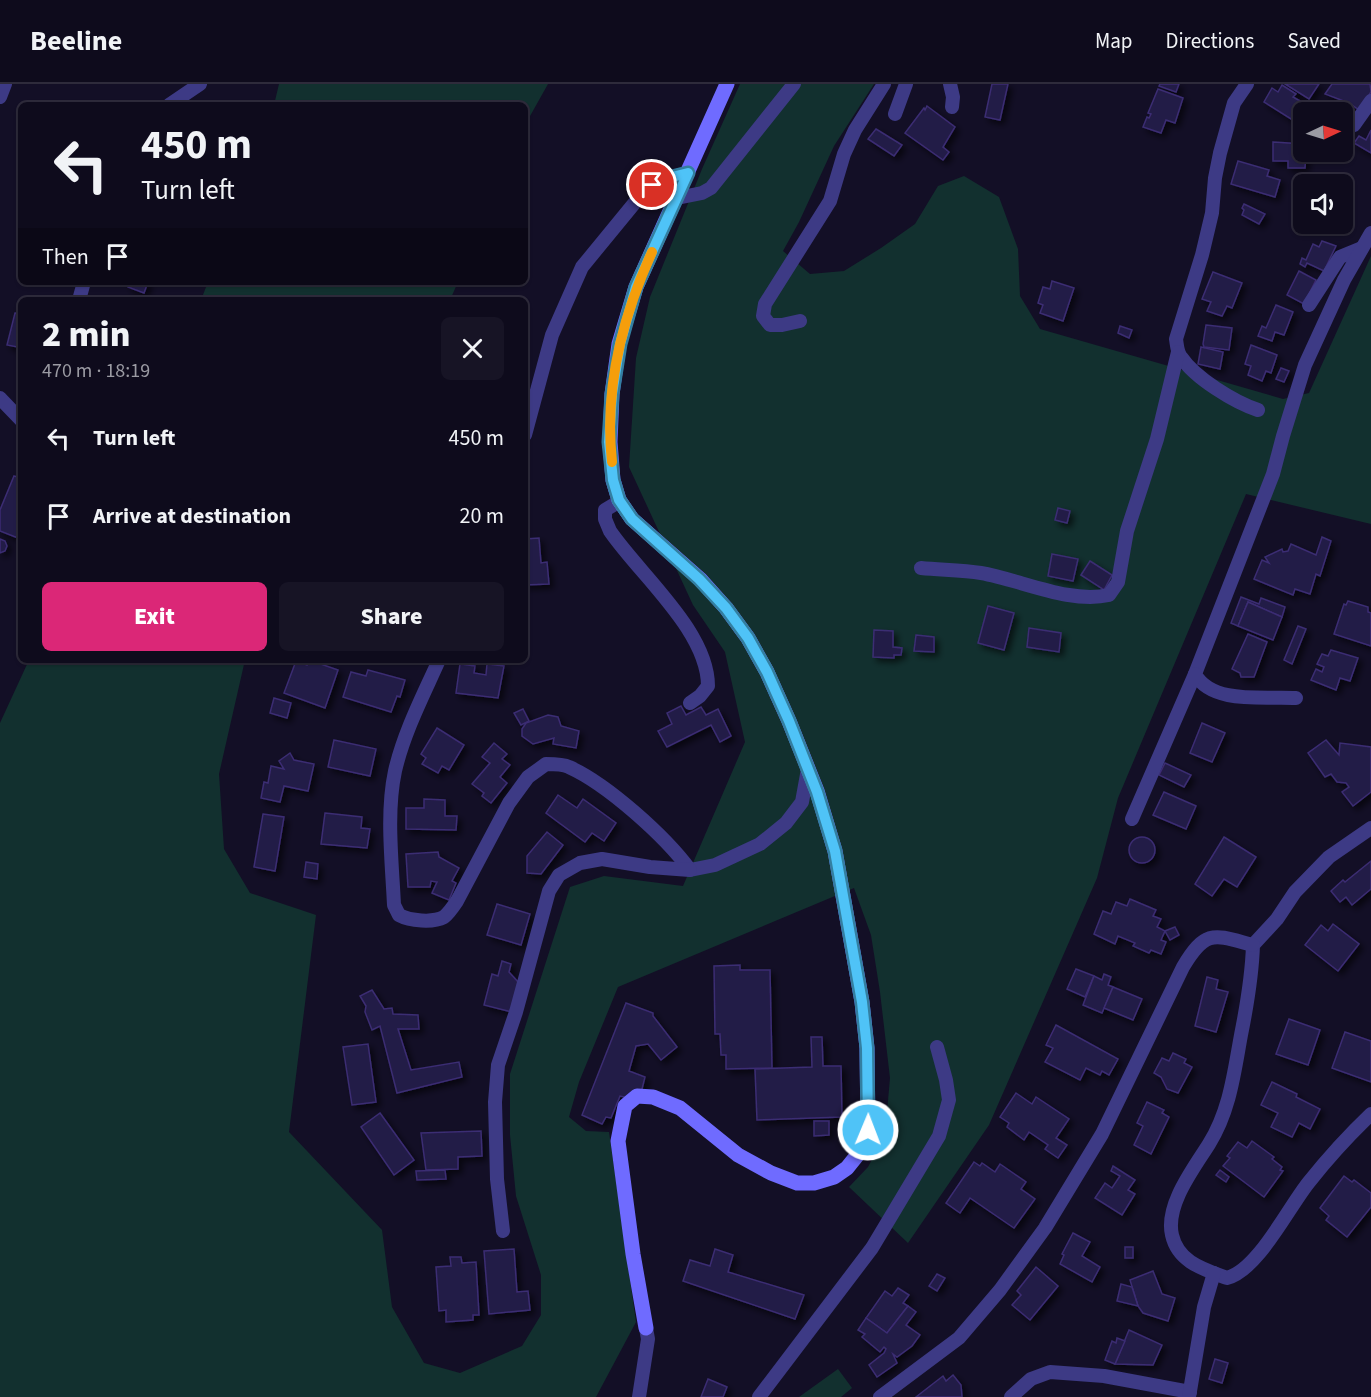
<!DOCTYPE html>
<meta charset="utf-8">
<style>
body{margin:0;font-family:"Source Sans 3",sans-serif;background:#171425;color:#f1f3f6;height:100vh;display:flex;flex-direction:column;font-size:22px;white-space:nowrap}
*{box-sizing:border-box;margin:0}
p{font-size:20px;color:#9b9ba3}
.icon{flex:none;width:33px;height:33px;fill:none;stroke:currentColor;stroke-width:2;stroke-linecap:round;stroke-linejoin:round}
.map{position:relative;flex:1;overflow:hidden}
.details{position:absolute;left:18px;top:213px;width:510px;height:366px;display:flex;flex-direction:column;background:#0e0b1c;border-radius:9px;box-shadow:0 2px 4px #0004,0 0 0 2px #2e2b3b}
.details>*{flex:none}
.hud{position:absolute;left:18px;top:18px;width:510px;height:183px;border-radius:9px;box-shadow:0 2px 4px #0004,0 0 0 2px #2e2b3b;background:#0e0b1c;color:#f1f3f6;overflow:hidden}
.needle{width:39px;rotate:86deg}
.tools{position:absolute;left:1293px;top:18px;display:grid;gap:12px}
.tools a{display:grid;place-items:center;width:60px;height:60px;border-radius:9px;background:#0e0b1c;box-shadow:0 2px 4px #0004,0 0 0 2px #2e2b3b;font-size:30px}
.pin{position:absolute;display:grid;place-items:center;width:51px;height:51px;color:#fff;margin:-26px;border:3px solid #fff;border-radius:50%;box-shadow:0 2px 6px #0007}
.me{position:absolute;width:66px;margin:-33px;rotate:1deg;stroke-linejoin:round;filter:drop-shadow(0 0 4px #0008)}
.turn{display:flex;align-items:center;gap:21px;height:126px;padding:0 24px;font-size:27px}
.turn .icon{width:78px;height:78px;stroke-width:2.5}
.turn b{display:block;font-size:42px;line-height:51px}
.then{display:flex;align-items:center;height:57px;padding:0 24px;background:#0003;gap:12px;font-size:22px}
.round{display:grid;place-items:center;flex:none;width:63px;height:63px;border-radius:9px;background:#171425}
.overview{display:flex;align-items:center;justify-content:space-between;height:102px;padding:0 24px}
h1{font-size:36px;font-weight:800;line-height:45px}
.primary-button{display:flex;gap:12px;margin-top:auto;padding:12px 24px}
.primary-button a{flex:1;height:69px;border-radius:9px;background:#db2777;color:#fff;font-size:24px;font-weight:800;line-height:69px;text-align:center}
.primary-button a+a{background:#171425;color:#f1f3f6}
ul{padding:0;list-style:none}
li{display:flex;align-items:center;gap:18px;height:78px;padding:0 24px}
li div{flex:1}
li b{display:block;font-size:22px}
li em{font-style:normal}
header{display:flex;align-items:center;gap:36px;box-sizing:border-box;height:84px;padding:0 30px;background:#0e0b1c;border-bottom:2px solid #2e2b3b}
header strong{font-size:28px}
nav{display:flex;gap:33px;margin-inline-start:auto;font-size:21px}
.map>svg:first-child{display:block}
</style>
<header>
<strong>Beeline</strong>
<nav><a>Map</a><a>Directions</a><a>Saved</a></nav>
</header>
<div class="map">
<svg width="1371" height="1313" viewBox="0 0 1371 1313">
<defs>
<filter id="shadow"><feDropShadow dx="4" dy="4" stdDeviation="3" flood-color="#0009"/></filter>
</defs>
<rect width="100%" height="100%" fill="#130f26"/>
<g fill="#12302f">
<path d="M279,0H548L525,41V21H274Z"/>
<path d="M740,0H874L834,62L799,138L783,167L810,190L844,187L881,164L915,140L938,102L964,92L999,113L1018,165L1020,212L1040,245L1283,315L1309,309L1371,172V440L1246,410L1118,714L1097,794L989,1041L908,1159L849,1103L868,1083L885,1051L890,994L880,908L871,851L854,804L618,903L579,998L569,1033L586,1047L609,1048L636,1238L596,1313H0V639L29,576H245L219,690L224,765L250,809L316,831L289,1048L382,1146L392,1223L424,1279L460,1289L522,1262L541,1231V1191L516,1112L510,1051V990L570,803L604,792L683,802L745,658L725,568L693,521L629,383L636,274L650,213L702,85Z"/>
<path d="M208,198H458L450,216H201Z"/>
<path d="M838,1285L852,1304L841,1313H799Z"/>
</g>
<g fill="#241b47" stroke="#3b2d73" stroke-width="1.5" filter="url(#shadow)">
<path d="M992,0H1008L1000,36L985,33Z"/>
<path d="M1160,0H1179L1176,8L1159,2Z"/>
<path d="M1285,0H1319L1309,15Z"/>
<path d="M1332,0H1370L1371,8L1359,26L1349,19L1325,10Z"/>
<path d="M1282,1L1296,10L1293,13L1302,18L1291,35L1264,18L1272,4L1278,8Z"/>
<path d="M1158,5L1183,14L1175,39L1166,36L1161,49L1143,43L1147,33L1149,34L1151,30L1148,29Z"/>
<path d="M927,22L955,43L943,63L949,68L943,76L905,49L924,24L925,26Z"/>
<path d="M876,45L902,61L894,72L868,55Z"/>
<path d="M1371,46V69L1354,59L1359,52L1366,56Z"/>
<path d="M1273,58L1304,60V68H1306L1305,84H1288V77H1273Z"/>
<path d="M1238,77L1269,86L1267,92L1280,96L1275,113L1231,100Z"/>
<path d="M1244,120L1265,130L1259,140L1242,131L1244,126L1242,124Z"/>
<path d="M1322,157L1336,162L1324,187L1307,179L1305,183L1300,180L1302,174L1306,176L1313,160L1319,163Z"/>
<path d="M1299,187L1316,196L1304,220L1287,211Z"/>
<path d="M1213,188L1242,199L1232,224L1227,222L1222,232L1207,227L1211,218L1202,215Z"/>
<path d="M1052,197L1074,204L1063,237L1040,229L1043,221L1038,219L1043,203L1050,205Z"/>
<path d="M129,198H148L144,209L128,203Z"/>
<path d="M1276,221L1293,228L1284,251L1275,248L1272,257L1258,252L1262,242L1266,244Z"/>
<path d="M15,229L21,230V269L17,268L18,263L7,261Z"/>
<path d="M1206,241L1232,244L1229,266L1204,263L1203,260Z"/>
<path d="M1120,242L1132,246L1129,254L1118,249Z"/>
<path d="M1251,261L1277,271L1271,289L1266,287L1262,297L1248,291L1251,282L1245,280Z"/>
<path d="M1201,263L1223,268L1220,285L1198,280Z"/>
<path d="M1281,284L1289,287L1284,298L1276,295Z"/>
<path d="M14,392L21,394V446L18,454L0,447V426Z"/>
<path d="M1058,424L1070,427L1067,439L1055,436Z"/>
<path d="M1322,453L1331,457L1320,492L1316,490L1310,510L1295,505L1293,511L1254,495L1262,476L1269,479L1265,473L1282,465L1283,468L1288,467L1291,460L1316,471Z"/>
<path d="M539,454L541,479L547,478L549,500L525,501V455Z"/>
<path d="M0,455L5,457L7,462L5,467L0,469Z"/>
<path d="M1052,470L1078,475L1073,497L1048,492Z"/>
<path d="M1090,477L1112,491L1104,506L1081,491Z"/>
<path d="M1241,513L1259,520L1261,514L1285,523L1282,533L1248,518L1238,542L1231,539Z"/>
<path d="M1348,517L1368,523V528L1371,529V562L1334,550L1344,520L1346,521Z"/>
<path d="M1248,518L1282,533L1273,556L1238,542Z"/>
<path d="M988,522L1014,529L1004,566L978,559Z"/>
<path d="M1298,542L1306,545L1292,580L1284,576Z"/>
<path d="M1029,544L1061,549L1059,568L1027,563Z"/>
<path d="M874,546L893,547V563L902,564L901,571H894V574L873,573Z"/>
<path d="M1248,550L1267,558L1254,593H1241L1240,589L1232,585Z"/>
<path d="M916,551L934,553V568L914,567Z"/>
<path d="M1331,566L1358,574L1350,597L1340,594L1336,606L1311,596L1316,585L1322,588L1324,583L1317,580L1322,570L1328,572Z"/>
<path d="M309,576L338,586L325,624L284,609L296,577L307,581Z"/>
<path d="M460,580L475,582L474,589L486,591L487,580L504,582L498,614L456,609Z"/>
<path d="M368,586L405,596L400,613L397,612L391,628L343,613L351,588L366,592Z"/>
<path d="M274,614L291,619L287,634L270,629Z"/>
<path d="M681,622L686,631L701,623L706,631L718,625L731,652L720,658L711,641L667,663L658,647L672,640L667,629Z"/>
<path d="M523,625L529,637L521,641L514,629Z"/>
<path d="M548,631L558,633L561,642L579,647L576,664L553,660L554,654L533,660L522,652V645L526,639Z"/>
<path d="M1202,639L1225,649L1212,678L1190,669Z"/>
<path d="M437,644L464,661L449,686L442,682L438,689L422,680L426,674L421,670Z"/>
<path d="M334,656L376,665L370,692L328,683Z"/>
<path d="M1326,656L1339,671L1340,659L1371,663V708L1353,722L1342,708L1349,703L1346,699L1337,698L1331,690L1325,693L1308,669Z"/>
<path d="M494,659L507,670L502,675L510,681L500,693L507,699L491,719L482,712L484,709L472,700L490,679L482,673Z"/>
<path d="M290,669L294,676L314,680L308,707L284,702L280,718L261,714L264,698L268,699L271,682L284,685L279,677Z"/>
<path d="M1165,679L1191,691L1184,703L1159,691Z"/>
<path d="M1164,708L1196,722L1186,745L1153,731Z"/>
<path d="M558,711L577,724L583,715L616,739L604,757L592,749L585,758L546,729Z"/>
<path d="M424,715L445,716V732H457L456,746L406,745V724H424Z"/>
<path d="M325,729L362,733L361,744L370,745L367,764L321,760Z"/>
<path d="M263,730L284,733L275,787L254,783Z"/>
<path d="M547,748L563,761L541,790L527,789V772Z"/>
<path d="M1224,753L1256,773L1237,803L1224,795L1212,812L1195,800Z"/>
<circle cx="1142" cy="766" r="13"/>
<path d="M438,768L439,773L459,784L452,797L456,799L449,816L432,809L437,798L431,797L430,803H408L406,770Z"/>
<path d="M1371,777V805L1352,821L1346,813L1340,818L1331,807L1343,796L1345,798Z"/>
<path d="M306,778L318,780L317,795L304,793Z"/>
<path d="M1130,815L1156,826L1153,832L1161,835L1157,843L1165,847L1161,856L1166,858L1161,870L1151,866L1149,869L1133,862L1135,859L1118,852L1115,860L1094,850L1103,827L1111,830L1116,818L1127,822Z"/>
<path d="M497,820L530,830L521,861L487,851Z"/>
<path d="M1333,840L1359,860L1338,887L1305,861L1321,841L1328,847Z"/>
<path d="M1175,843L1179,851L1170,856L1165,847Z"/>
<path d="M502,877L511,880L509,888L519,899L512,928L484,921L492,890L498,892Z"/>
<path d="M740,881V886H770L772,984L726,985V971H721L720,950H715L714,882Z"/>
<path d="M1076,885L1094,892L1085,913L1067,905Z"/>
<path d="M1104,890L1111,893L1108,901L1113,903L1102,929L1083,921L1094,892L1102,896Z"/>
<path d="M1207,893L1218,896L1216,905L1228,908L1216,948L1195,942Z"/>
<path d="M1113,903L1142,915L1133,936L1104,924Z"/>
<path d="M372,906L384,925L392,924L393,930L418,931L419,945H398L411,986L459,978L462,993L397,1009L380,942L372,946L365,928L366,922L360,912Z"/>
<path d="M626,919L653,929V932L677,963L661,976L648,960L636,962L629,987L645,993L642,1005L629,1014L620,1012L611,1034L606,1033L602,1040L582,1031Z"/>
<path d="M1289,935L1320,946L1308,981L1276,970Z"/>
<path d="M1056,941L1118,975L1109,991L1102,987L1100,991L1086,984L1080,996L1045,978L1053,964L1046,961Z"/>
<path d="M1345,948L1371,957V998L1332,984Z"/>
<path d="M811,953H822L823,982H841L842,1033L757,1036L755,985L812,983Z"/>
<path d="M368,960L376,1018L352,1021L343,963Z"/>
<path d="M1173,969L1186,975L1184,979L1192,983L1178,1009L1167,1005L1161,993L1154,989L1162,974L1169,977Z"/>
<path d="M1272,998L1297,1010L1296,1013L1320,1025L1310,1045L1299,1039L1292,1053L1271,1043L1278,1029L1261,1021Z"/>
<path d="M1016,1009L1032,1020L1036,1013L1069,1035L1056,1054L1067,1061L1058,1074L1045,1065L1048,1061L1029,1048L1024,1056L1007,1043L1009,1039L1000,1033Z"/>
<path d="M1147,1018L1164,1026L1162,1029L1169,1033L1151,1070L1134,1061L1143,1042L1137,1039Z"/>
<path d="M380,1029L414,1076L394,1091L361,1043Z"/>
<path d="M814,1037H829V1051L814,1052Z"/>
<path d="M481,1047L482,1072L458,1073V1085L426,1086L421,1049Z"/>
<path d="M1252,1057L1274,1073L1272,1075L1282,1083L1280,1086L1283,1087L1264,1113L1223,1082L1230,1074L1227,1072L1238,1058L1247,1064Z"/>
<path d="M974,1078L980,1082L982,1079L995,1088L1000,1080L1026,1098L1021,1105L1035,1115L1014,1144L970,1114L960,1129L946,1119Z"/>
<path d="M1113,1082L1135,1096L1128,1106L1135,1110L1122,1131L1095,1114L1105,1099L1112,1104L1120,1092L1111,1087Z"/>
<path d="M445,1086L446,1095L417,1096L416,1087Z"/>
<path d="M1220,1086L1229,1093L1226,1098L1216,1091Z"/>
<path d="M1344,1092L1352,1098L1354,1096L1371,1109V1123L1347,1153L1326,1136L1329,1132L1320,1124Z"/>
<path d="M1073,1149L1090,1158L1082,1172L1100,1183L1092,1198L1060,1180L1064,1171L1062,1170Z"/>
<rect x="1125" y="1163" width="8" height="11"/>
<path d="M514,1165L517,1208L528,1207L530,1226L489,1230L484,1167Z"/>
<path d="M715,1165L733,1171L728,1188L804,1211L795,1235L683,1197L690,1176L710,1182Z"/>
<path d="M450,1173H461L462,1179L476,1178L479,1231H473V1236L446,1238V1226L439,1227L436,1183L451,1182Z"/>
<path d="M1036,1183L1058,1202L1030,1236L1012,1221L1021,1211L1017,1207Z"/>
<path d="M1153,1187L1162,1210L1175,1214L1168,1237L1143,1229L1138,1222L1130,1196Z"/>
<path d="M937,1190L945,1194L937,1207L929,1202Z"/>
<path d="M1121,1200L1132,1203L1138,1222L1117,1217Z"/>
<path d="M898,1204L909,1211L903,1219L908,1222L887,1249L866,1234L885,1207L892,1212Z"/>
<path d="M908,1222L916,1228L906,1241L920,1251L912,1262L897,1273L893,1270L897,1279L877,1293L869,1281L884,1269L886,1265L884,1263L880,1268L862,1253L865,1250L858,1246L866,1234L887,1249Z"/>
<path d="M1129,1246L1162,1261L1153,1281L1115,1280Z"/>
<path d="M1117,1254L1125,1257L1115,1280L1105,1276L1112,1257L1116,1259Z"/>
<path d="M1215,1275L1228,1279L1222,1299L1209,1295Z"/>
<path d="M953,1291L961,1301L962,1313H916L943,1292L946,1297Z"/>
<path d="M708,1295L727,1303L723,1313H701Z"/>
</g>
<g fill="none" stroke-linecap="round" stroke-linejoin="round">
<g stroke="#3d3a85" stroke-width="14">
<path d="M950,0L953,13L952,23"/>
<path d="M1247,0L1234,19L1220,69L1215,94L1212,129L1202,171L1176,255C1177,261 1177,268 1181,273C1195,294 1234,318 1258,326"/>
<path d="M0,13L5,0"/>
<path d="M169,21L200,0"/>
<path d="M895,30L906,0"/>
<path d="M1354,41L1371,17"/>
<path d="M677,114L702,109L711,104L794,0"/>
<path d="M79,216L84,198"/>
<path d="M1309,221L1340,173L1362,164"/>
<path d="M800,237L782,241H770L763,232L765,220L830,117L844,70L855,46L884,0"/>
<path d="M0,314L21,336"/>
<path d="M525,351L552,251L582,183L646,105L664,95L688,89"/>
<path d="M620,417L605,426V435L610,447C640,491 708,547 708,602L700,612L690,619"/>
<path d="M921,484C941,486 962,486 981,489C1021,496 1070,520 1109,511L1118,498L1127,447L1157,355L1178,268"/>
<path d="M439,576C423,612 404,648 395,687C386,729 392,778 394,821L399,831C410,837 433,839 444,833C449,829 453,823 457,817L509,719L528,693L546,680C553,680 563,680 569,683C607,700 665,752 690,786L715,781L760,760L786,739L802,718L808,685"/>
<path d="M1296,614C1265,612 1212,621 1195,590L1273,390L1283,352L1305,281L1344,196L1371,149"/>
<path d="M1132,735L1195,590"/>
<path d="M1371,744L1329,773L1295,808L1277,835L1253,861C1252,892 1247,921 1241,951C1234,989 1230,1026 1209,1060C1194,1084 1165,1121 1172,1151C1178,1178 1203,1185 1227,1194C1258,1186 1288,1124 1309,1098C1328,1074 1349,1051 1371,1030"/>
<path d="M503,1147L497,1095L495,1018L498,981L516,928L549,807L559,791L580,779L602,775L650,783L690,786"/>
<path d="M639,1313L648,1255L646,1244"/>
<path d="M759,1313L872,1164L939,1052L949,1016L946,996L937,963"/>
<path d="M880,1313L959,1254L1000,1206L1045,1144L1102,1050L1183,883C1206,844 1215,851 1253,861"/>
<path d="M1011,1313L1031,1295L1050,1288L1104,1292L1190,1308"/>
<path d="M1189,1313L1204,1223L1214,1189"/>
</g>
<path stroke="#6f6bff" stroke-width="15" d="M646,1244L633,1170L618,1057L625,1022L637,1012L653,1013L680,1024L738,1071L771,1089L797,1099H814L834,1093L847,1084L863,1064L868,1046L867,964L862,918L835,767L817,707L789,637L767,588L748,554L726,524L700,495L632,435L619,416L613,396L610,358L612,310L619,260L636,203L727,0"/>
</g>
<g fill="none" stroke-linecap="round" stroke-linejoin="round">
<defs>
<path id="route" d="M652,101L664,95L688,89L636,203L620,260L612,310L609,358L613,396L619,416L632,435L699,495L726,524L748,554L767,588L789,637L817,708L835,767L862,918L867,964L868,1046"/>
</defs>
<use href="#route" stroke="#337fa1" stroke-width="15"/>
<use href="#route" stroke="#4fc3f7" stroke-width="10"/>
<path stroke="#f59e0b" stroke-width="10" d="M612,378C604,306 622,234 652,168"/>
</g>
</svg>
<div class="tools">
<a><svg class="needle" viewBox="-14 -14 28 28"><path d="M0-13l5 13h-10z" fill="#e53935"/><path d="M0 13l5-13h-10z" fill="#9b9ba3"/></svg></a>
<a><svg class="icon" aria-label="sound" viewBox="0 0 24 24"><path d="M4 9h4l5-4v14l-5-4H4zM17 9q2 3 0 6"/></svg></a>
</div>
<div class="pin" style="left:652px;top:101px;background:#d93025"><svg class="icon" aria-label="arrive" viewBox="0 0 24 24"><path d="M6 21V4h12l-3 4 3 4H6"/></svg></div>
<svg class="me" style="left:868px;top:1046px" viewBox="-20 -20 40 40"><circle r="17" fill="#4fc3f7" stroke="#fff" stroke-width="3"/><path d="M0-11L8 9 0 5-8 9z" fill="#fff"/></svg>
<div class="hud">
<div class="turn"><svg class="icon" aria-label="left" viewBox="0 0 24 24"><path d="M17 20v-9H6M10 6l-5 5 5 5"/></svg><div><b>450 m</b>Turn left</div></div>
<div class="then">Then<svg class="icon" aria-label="arrive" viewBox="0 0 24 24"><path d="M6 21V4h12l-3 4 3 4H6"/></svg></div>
</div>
<section class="details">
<div class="overview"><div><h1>2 min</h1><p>470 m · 18:19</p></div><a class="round"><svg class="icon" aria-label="close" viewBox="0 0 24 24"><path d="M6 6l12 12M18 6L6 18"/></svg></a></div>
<ul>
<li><svg class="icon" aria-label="left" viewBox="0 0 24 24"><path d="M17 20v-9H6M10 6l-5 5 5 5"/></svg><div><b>Turn left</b></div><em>450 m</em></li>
<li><svg class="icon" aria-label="arrive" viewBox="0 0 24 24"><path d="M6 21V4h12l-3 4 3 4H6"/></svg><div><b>Arrive at destination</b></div><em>20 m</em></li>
</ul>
<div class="primary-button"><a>Exit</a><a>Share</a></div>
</section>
</div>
